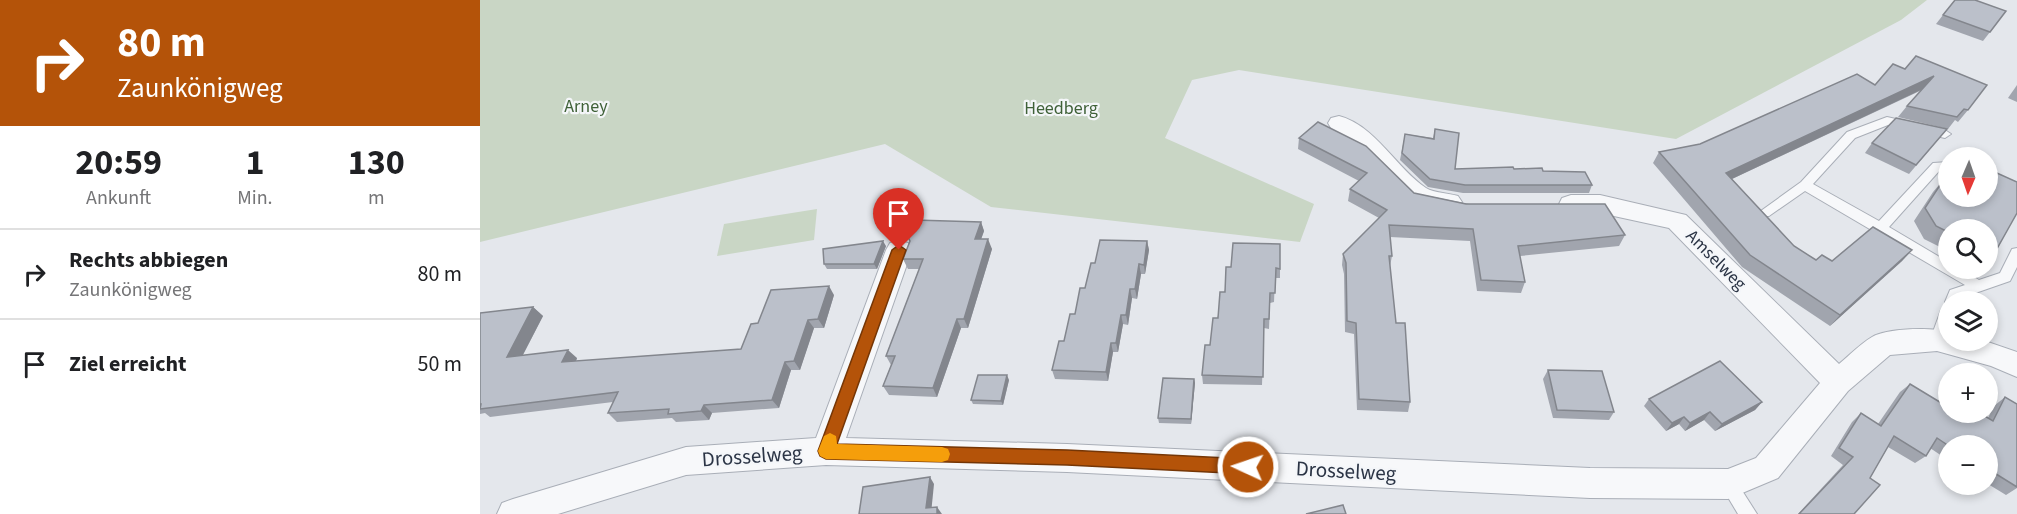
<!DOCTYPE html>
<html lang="de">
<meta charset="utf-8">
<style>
body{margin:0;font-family:"Source Sans 3",sans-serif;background:#f6f6f6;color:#202124;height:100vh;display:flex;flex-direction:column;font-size:22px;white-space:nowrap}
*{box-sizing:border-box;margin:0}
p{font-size:20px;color:#757577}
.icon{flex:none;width:33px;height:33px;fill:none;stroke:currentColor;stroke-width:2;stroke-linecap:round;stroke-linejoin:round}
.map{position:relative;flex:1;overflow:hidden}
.details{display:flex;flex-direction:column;background:#fff;width:480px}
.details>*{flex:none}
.banner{background:#b45309;color:#fff;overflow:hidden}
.needle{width:39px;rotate:182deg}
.buttons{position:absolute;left:1458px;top:147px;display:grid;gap:12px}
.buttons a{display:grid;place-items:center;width:60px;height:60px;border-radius:50%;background:#fff;box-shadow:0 3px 9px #0003;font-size:30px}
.pin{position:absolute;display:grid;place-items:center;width:51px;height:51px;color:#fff;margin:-62px -26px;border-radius:50% 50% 50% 0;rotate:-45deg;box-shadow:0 0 6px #0007}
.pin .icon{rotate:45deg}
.me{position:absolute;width:66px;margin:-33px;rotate:273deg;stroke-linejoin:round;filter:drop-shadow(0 0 4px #0008)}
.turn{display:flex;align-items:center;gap:21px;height:126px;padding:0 18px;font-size:27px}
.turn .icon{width:78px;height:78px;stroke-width:2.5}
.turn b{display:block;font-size:42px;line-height:51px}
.eta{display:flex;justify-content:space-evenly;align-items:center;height:102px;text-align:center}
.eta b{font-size:36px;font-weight:700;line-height:42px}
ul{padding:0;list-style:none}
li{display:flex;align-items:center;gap:18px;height:90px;padding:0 18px;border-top:2px solid #e0e0e0}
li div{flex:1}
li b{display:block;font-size:22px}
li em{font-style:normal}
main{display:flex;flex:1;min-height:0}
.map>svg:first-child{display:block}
</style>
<main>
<section class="details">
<div class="banner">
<div class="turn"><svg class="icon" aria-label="right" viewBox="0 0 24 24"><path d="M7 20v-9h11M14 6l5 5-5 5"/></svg><div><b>80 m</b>Zaunkönigweg</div></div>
</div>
<div class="eta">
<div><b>20:59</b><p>Ankunft</p></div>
<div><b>1</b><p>Min.</p></div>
<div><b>130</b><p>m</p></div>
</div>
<ul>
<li><svg class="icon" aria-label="right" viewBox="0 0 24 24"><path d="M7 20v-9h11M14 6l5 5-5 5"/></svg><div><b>Rechts abbiegen</b><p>Zaunkönigweg</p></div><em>80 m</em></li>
<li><svg class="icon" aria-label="arrive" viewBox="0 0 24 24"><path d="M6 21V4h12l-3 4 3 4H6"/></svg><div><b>Ziel erreicht</b></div><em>50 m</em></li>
</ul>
</section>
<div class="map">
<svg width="1537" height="514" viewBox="0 0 1537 514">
<rect width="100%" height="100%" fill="#e4e7ec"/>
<g fill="#c9d6c5">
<path d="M0,0H1447L1421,20L1196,139L759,70L712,80L685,138L834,204L820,242L511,207L405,144L0,242Z"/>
<path d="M337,209L334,240L237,256L244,224Z"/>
</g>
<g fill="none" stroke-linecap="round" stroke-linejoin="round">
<defs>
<g id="lane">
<path d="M1407,117L1465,130L1471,134L1465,138L1408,125L1375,138L1333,184L1399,221L1453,163L1468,162V170H1460L1409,227L1468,262V268H1479L1499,280L1520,273L1532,249L1537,248V267L1530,281L1481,298L1479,302H1468V328L1462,344L1457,346L1452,344L1450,340L1461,310L1466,305L1465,302L1470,290L1485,285L1325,191L1289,216H1279L1278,213L1321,182L1367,132Z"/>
<path d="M1248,476L1254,478L1277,514H1258L1240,484L1242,478Z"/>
</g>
<g id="street">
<path d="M859,116C895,125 918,170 946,188C954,193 969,193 978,196L982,202L978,208L970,211L932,202L876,146L851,128L848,123L851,118Z"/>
<path d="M1091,195H1120L1206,215L1359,364C1370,355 1380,344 1392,337C1407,328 1453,327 1468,332V340H1502L1537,352V377L1511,366L1457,351L1410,355L1368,391L1298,478L1248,499L1110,498L587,472L346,465L206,475L78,514H17L22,503L33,499L206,447L336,438L406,250L410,243L419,241L428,243L432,250L366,438L587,444L1110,468L1248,469L1276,458L1340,383L1189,228L1120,213H1091L1082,210L1079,204L1082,198Z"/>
</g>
</defs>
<use href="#lane" stroke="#a9aeb7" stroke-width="2"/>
<use href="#street" stroke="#a9aeb7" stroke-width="2"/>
<use href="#lane" fill="#f7f8fa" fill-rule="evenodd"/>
<use href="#street" fill="#f7f8fa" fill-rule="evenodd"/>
</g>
<g fill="#a1a5ae">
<path d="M1463,15L1510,32L1503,41L1456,24Z"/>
<path d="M1413,64L1488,110L1478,122L1475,120L1468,129L1418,117L1427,106L1442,90L1252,179L1314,246L1336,260L1352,261L1432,250L1422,261L1350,326L1262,267L1173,163L1179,152L1220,144L1395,85Z"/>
<path d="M1537,85V102L1528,98Z"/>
<path d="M955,129L975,169H1034L1063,171L1112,185L1109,193H983L948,187L920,160L925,134L953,138Z"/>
<path d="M1467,129L1429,174L1385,153L1392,143Z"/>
<path d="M819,138L934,193L1145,235L1139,246L1040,256L1045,282L1041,293L997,291L990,241L910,237L912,256L910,266L916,323L930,402L928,412L877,410L874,334L865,332L864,274L862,265L863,254L899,218L868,201L870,189L879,181L818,149Z"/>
<path d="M1508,169L1537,182V213L1514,254L1508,261V230H1468V251L1444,239L1434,221L1453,192L1464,179L1468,180V196H1508Z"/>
<path d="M501,222L504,231L501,239L512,249L488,328H481L457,397L409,395L403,386L411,365L406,356L439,269H428L423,259Z"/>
<path d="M667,241L669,250L665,274H661L657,299L652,298L648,325L643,324L638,352H633L628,381L575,379L572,370L615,263Z"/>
<path d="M800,244V278H795L794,302L790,303L789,329L784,328L782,385L723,384L722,375L751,267Z"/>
<path d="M406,246L397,269H347L344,264Z"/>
<path d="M354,295L344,328H334L320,370H311L299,408L232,413L229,420L196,422L192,418L137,422L128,413L133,402L10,417L5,413L0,414V313L53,307L63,316L43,355L97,358L96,361L261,349L278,323Z"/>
<path d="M1068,370L1134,412L1129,420L1073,418L1063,379Z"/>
<path d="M714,379L715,383L711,424L679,423L678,418Z"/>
<path d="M529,380L523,405L493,404L491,400Z"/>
<path d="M1430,384L1484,416L1489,412H1498L1508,418L1514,406L1525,397L1537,488L1526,495L1508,484V446H1468V460L1450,448L1446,456L1435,463L1408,447L1390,478L1374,514H1318L1363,465L1351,456L1372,422L1381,413L1398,424L1420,392Z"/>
<path d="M1169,399L1282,402L1275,410L1235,431L1224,420L1205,431L1199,424L1186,431L1164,406Z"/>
</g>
<g fill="#83868d">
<path d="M1454,76L1445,88L1239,185L1246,173Z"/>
<path d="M501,222L504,231L498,248L495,239Z"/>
<path d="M508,239L512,249L488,328L484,319Z"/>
<path d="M403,241L406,246L397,269L394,264Z"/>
<path d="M667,241L669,250L665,274L664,265Z"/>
<path d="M1432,250L1422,261L1350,326L1360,315Z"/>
<path d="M659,264L661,274L657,299L655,289Z"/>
<path d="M349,286L354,295L344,328L338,319Z"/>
<path d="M650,289L652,298L648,325L646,315Z"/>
<path d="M53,307L63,316L37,366L27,357Z"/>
<path d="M641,315L643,324L638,352L636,343Z"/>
<path d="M477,319L481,328L457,397L453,388Z"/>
<path d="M328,320L334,328L320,370L314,361Z"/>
<path d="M631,343L633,352L628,381L626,372Z"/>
<path d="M88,350L97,358L92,371L82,362Z"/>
<path d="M305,362L311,370L299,408L292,400Z"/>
<path d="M527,375L529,380L523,405L521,401Z"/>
<path d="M714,379L715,383L711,424V419Z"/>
<path d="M1282,402L1275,410L1235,431L1242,424Z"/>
<path d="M224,405L232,413L229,420L221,411Z"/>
<path d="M1230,412L1224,420L1205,431L1210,423Z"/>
<path d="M1204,417L1199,424L1186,431L1192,423Z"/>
<path d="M450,477L454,484L451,514L446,508Z"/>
<path d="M457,507L462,514H457Z"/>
</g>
<g fill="#bbc0ca" stroke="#83868d" stroke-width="1.5">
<path d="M1475,0H1495L1526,11L1510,32L1463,15Z"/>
<path d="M1436,56L1507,85L1488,110L1484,109L1477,117L1427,106L1454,76L1246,173L1314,246L1336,260L1342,255L1352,261L1393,227L1432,250L1360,315L1270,255L1179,152L1220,144L1377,74L1395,85L1413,64L1425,69Z"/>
<path d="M1416,118L1467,129L1436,165L1392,143Z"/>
<path d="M838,122L886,146L934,193L986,204H1125L1145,235L1038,246L1045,282L1001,280L993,229L909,225L912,256H909L916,323H925L930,402L879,399L876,323L867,321L866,263L863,254L907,210L870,189L887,173L819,138Z"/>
<path d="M955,129L979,133L975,169L1033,167L1034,169L1062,168L1063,171L1105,172L1112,185H985L950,179L922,153L925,134L954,139Z"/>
<path d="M1508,169L1537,182V213L1514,254L1508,251V230H1468V232L1456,226L1445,208L1464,179L1468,180V196H1508Z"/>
<path d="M434,220L501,222L495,239H508L484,319H477L453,388L403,386L415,356H406L443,259H423L430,241L426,233H429Z"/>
<path d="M620,240L667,241L664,265L659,264L655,289H650L646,315H641L636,343H631L626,372L572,370L579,341H584L590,314H595L600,288H605L611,263H615Z"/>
<path d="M403,241L394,264H344L343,249Z"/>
<path d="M753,243L800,244V269L796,268L795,293H790L789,319H784L783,377L722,375L725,345H730L733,318H738L740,292H745L746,267H751Z"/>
<path d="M349,286L338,319L328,320L314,361L305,362L292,400L224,405L221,411L188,414L189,409L128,413L138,392L0,409L1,404H0V313L53,307L27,357L88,350L82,362L261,349L271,324L278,323L291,290Z"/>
<path d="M1240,361L1282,402L1242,424L1230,412L1210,423L1204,417L1192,423L1169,399Z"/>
<path d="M1068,370L1122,371L1134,412L1077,410Z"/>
<path d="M498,375H527L521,401L491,400Z"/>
<path d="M683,378L714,379L711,419L678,418Z"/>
<path d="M1430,384L1468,407V412H1478L1488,418L1491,412H1498L1513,421L1525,397L1537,404V487L1508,469V446H1469L1457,438L1446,456L1414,436L1390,478L1400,485L1374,514H1319L1373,457L1359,448L1381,413L1401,426Z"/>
<path d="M450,477L446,508L457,507V514H379L383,487Z"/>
<path d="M863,505L866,514H826Z"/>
</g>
<path fill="#b45309" stroke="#753606" stroke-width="1.5" d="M419,245L426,250L357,444L587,450L768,459L774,461L776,467L774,472L768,474L587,465L346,459L340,456L338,451L412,250Z"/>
<path fill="#f59e0b" d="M350,433L356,436L357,444L462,447L468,449L470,454L468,460L462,462L346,459L340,456L338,451L344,436Z"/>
<g text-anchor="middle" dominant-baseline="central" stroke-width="4.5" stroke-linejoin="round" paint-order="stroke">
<g font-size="18" fill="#3f6138" stroke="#f4f6f9">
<text x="106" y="106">Arney</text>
<text x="581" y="108">Heedberg</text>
</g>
<g font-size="18" fill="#2b3445" stroke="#f4f6f9">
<text transform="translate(1236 260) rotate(45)">Amselweg</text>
</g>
<g font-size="21" fill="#2b3445" stroke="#f4f6f9">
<text transform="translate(272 456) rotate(-4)">Drosselweg</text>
<text transform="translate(866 471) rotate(3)">Drosselweg</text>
</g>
</g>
</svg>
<div class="buttons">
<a><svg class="needle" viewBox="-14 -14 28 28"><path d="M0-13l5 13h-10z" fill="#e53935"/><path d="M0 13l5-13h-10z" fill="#757577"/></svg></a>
<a><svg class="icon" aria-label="search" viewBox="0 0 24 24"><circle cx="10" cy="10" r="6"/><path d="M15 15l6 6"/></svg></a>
<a><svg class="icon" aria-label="layers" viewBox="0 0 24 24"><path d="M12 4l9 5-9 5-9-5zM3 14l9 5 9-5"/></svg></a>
<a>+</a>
<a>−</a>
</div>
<div class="pin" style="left:419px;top:250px;background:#d93025"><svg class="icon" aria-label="arrive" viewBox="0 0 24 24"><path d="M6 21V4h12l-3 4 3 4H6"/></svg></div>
<svg class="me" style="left:768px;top:467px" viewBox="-20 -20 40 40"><circle r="17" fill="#b45309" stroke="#fff" stroke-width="3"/><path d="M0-11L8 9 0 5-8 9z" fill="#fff"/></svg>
</div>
</main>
